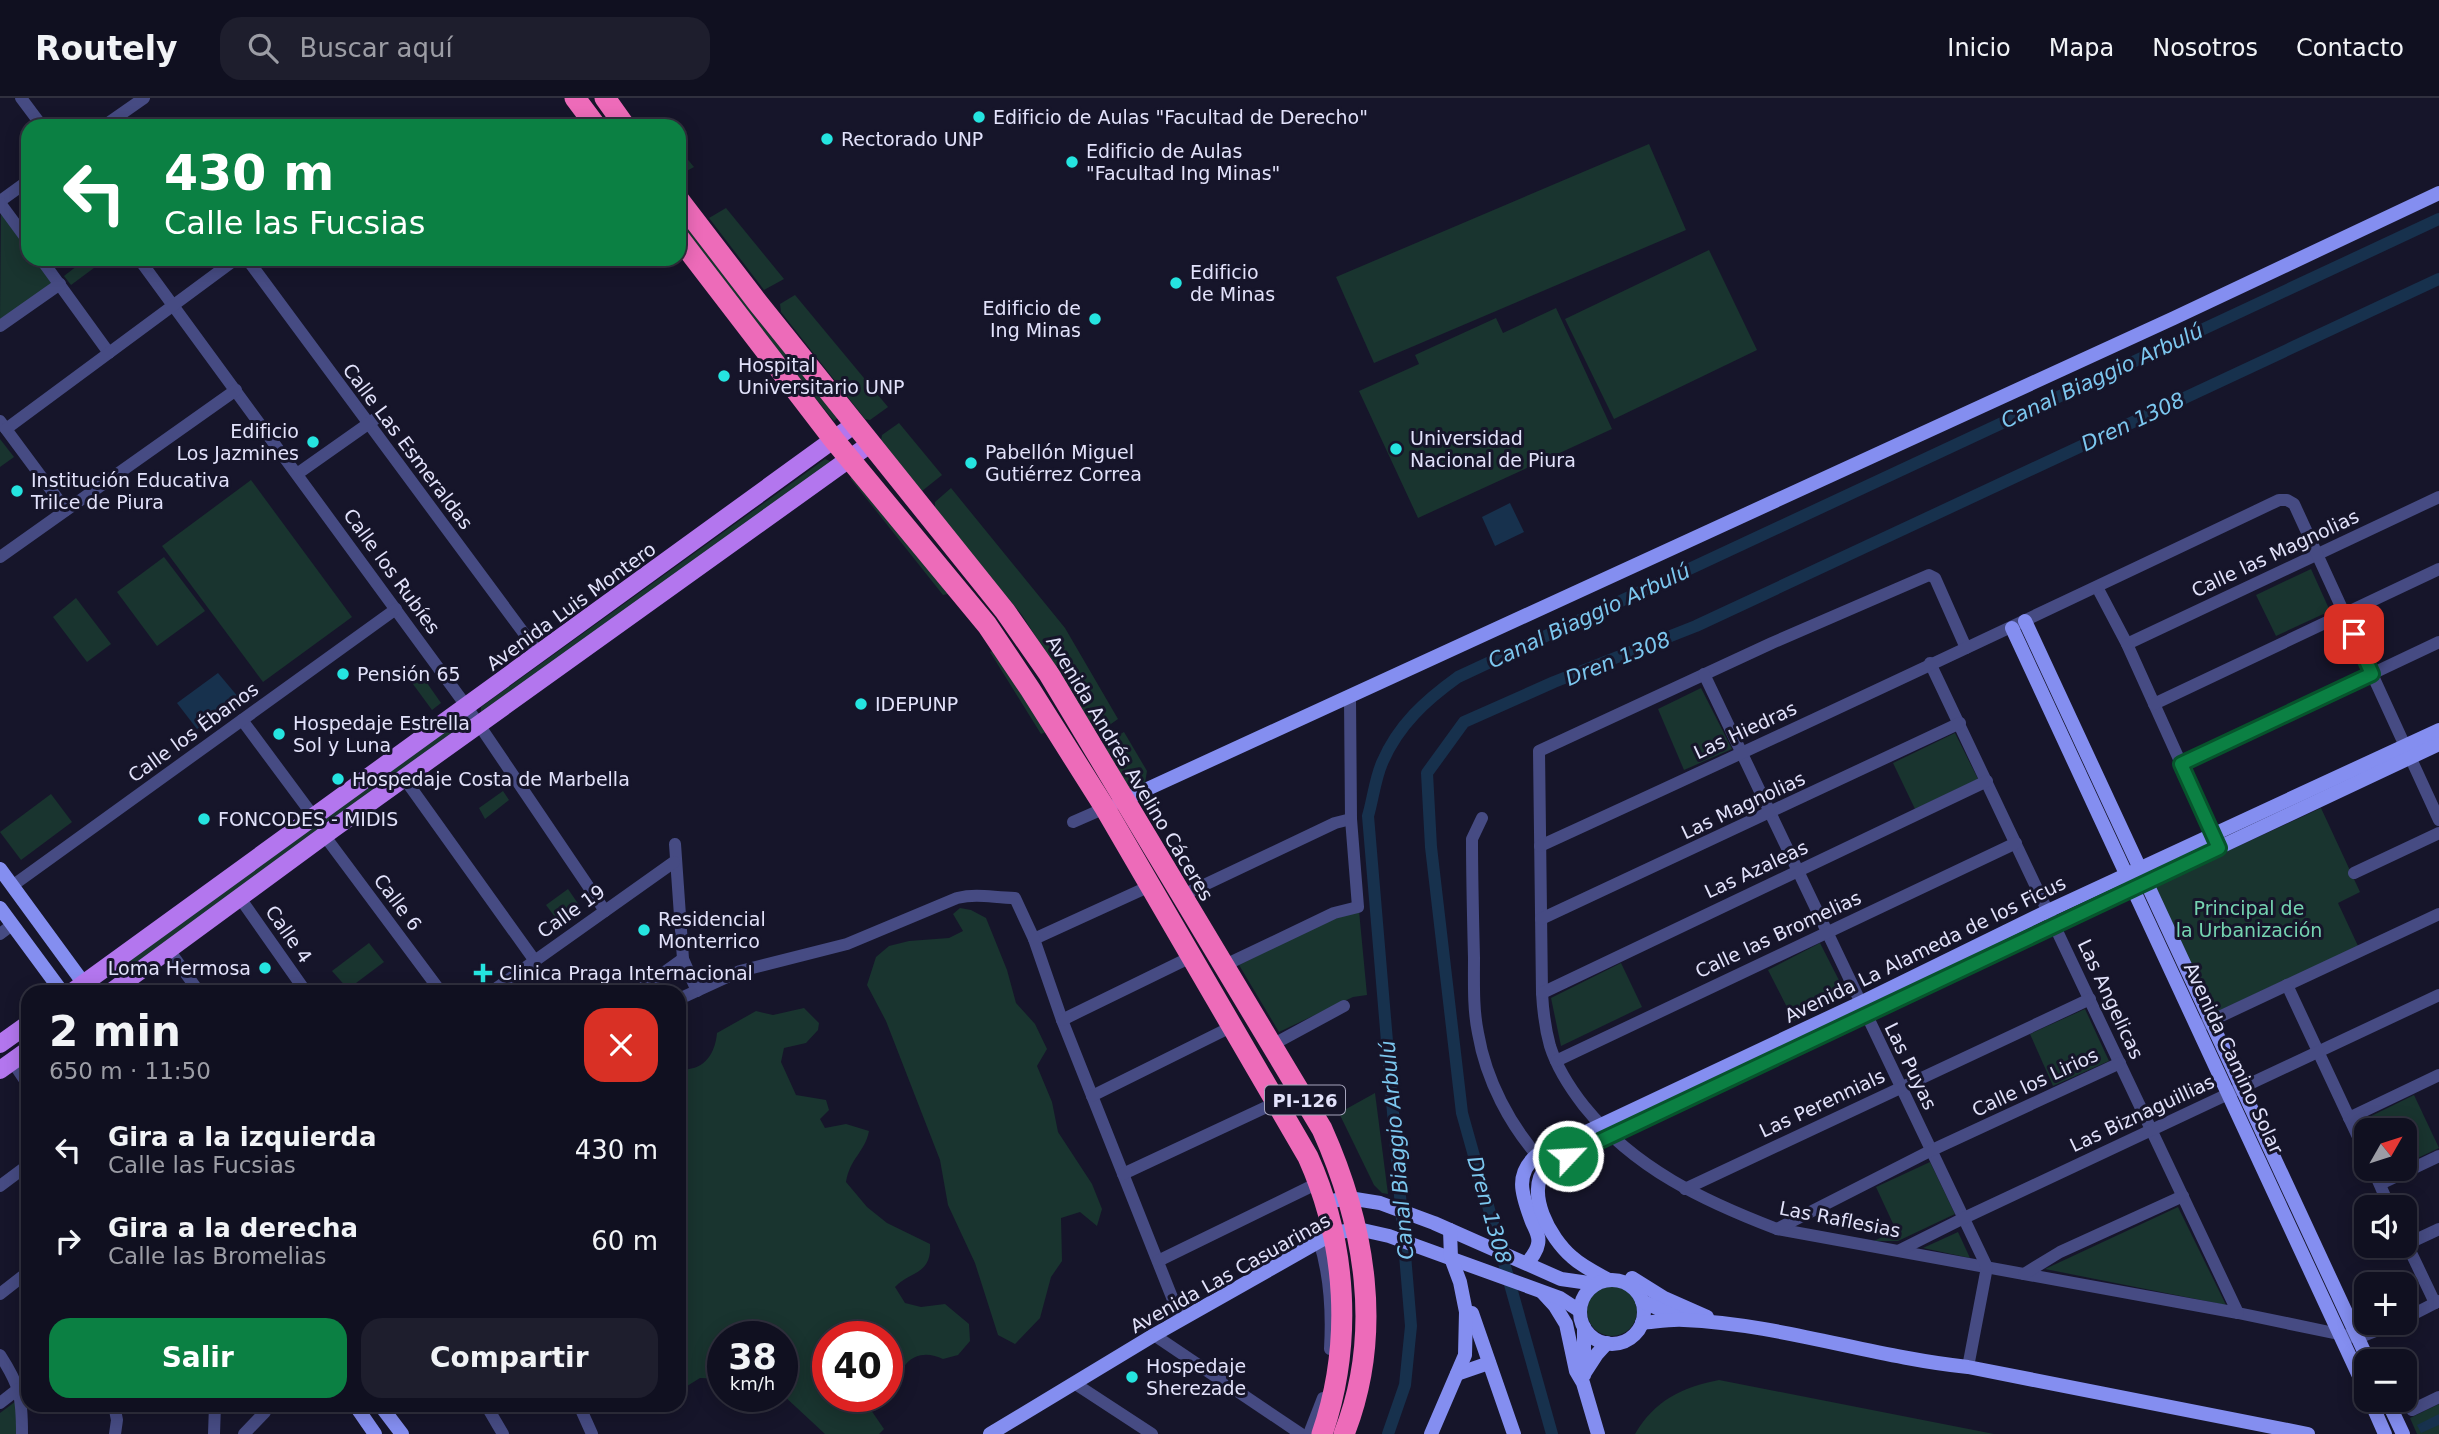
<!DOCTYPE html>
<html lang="es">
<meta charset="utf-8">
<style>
body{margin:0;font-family:"DejaVu Sans",sans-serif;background:#1e1e2d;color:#f1f3f6;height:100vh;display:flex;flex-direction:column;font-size:26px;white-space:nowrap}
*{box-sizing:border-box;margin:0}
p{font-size:23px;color:#9c9da5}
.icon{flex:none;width:38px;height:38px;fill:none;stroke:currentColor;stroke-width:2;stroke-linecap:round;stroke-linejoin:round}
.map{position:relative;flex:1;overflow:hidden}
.sheet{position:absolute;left:21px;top:887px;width:665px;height:427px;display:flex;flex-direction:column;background:#101020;border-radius:21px;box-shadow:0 4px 18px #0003,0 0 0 2px #30303e}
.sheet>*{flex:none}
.top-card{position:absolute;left:21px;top:21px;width:665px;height:147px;border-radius:21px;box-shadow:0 4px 18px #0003,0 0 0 2px #30303e;background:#0b8043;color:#fff;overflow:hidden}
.needle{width:46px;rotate:51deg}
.tools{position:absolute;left:2354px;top:1020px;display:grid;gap:14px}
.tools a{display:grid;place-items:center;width:63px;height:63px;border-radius:14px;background:#101020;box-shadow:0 4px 18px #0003,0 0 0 2px #30303e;font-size:35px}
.speed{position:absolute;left:707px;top:1223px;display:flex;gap:14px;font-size:35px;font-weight:700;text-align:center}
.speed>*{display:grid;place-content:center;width:91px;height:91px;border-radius:50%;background:#101020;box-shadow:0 4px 18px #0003,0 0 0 2px #30303e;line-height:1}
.speed small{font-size:18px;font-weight:400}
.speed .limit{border:10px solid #d22;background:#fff;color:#111}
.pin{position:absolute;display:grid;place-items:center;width:60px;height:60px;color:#fff;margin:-30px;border-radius:14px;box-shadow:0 4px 10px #0006}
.me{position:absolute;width:77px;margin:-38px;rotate:65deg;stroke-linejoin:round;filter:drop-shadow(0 0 5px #0008)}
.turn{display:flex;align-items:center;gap:24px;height:147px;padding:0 28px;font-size:32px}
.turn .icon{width:91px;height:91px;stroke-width:2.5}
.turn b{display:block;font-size:49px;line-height:60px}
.round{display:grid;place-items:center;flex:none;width:74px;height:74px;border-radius:21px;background:#1e1e2d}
.overview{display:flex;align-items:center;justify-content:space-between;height:119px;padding:0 28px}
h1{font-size:42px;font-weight:700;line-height:52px}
.primary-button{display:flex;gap:14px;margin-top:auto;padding:14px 28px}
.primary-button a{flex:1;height:80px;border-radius:21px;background:#0b8043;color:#fff;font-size:28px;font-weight:700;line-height:80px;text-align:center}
.primary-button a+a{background:#1e1e2d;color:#f1f3f6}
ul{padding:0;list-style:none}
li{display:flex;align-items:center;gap:21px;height:91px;padding:0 28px}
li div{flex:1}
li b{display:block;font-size:26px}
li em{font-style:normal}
header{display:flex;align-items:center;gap:42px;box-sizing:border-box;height:98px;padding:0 35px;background:#101020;border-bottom:2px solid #30303e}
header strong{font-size:33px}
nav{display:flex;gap:38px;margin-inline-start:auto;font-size:24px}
.search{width:490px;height:63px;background:#1e1e2d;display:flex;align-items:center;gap:18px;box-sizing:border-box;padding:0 24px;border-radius:21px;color:#9c9da5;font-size:26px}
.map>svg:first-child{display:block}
</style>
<header>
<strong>Routely</strong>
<div class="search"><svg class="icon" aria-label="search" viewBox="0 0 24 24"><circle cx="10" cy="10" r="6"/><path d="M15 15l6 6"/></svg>Buscar aquí</div>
<nav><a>Inicio</a><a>Mapa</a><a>Nosotros</a><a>Contacto</a></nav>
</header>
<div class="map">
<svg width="2439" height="1336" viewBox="0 0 2439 1336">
<rect width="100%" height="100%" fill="#16152a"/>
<g fill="#19342f">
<path d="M1649,46L1686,132L1374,265L1336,179Z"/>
<path d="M679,51L694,69L679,77Z"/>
<path d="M1,110L28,150V161H35L52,186L0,222Z"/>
<path d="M726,110L784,181L764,192L709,120Z"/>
<path d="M679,113L840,318L834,323L723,187L679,129Z"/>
<path d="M1709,152L1757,252L1614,321L1565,221Z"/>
<path d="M86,161H106L71,187L64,178Z"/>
<path d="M795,197L888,309L870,322L865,321L781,214L780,206Z"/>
<path d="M1556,210L1612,331L1418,420L1359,293L1419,266L1415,257L1496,220L1503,235Z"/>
<path d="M899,325L942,377L922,393L881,343L882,337Z"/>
<path d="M0,341L14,359L0,369Z"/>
<path d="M825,361L830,363L831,367L481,614V609Z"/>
<path d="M854,379L948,496L943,497L850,380Z"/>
<path d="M251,382L352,519L263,584L162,448Z"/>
<path d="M951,390L1065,530L1118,621L1101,633L1094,631L1022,517L935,411V404Z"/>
<path d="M164,459L205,513L157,548L117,494Z"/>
<path d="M2311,471L2330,513L2276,538L2256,497Z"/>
<path d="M76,500L111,546L87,564L53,519Z"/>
<path d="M994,552L1046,634L1041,636L990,554Z"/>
<path d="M420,575L441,605L432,612L410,582Z"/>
<path d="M1701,590L1732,651L1684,672L1658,611Z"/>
<path d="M467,618L471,625L123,877L115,875L118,867Z"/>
<path d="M1124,634L1147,673L1145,685L1128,692L1102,646Z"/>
<path d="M1955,635L1978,681L1915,711L1893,665Z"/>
<path d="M503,693L509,702L485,721L479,710Z"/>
<path d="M51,696L72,724L21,762L0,734Z"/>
<path d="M2321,710L2360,794L2338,805L2358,848L2214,915L2154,787Z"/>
<path d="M568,791L579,807L558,823L546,807Z"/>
<path d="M960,810L971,812L986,820L1007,872L1016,905L1035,926L1047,951L1037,968L1052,1004L1058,1034L1092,1086L1102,1111L1097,1128L1080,1114L1061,1120L1062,1163L1051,1179L1040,1220L1015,1246L998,1237L975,1165L948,1107L940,1062L886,923L867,887L876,859L889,848L909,843L949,840L963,833L953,816Z"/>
<path d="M1359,813L1367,897L1353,899L1279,934L1239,867L1322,825Z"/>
<path d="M369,845L384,864L348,891L332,873Z"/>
<path d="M1820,845L1846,896L1794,923L1768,872Z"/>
<path d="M1621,865L1642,909L1561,948L1551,900Z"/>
<path d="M804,910L819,925L818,932L806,945L784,950L781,964L796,997L826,1002L829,1012L820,1021L825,1030L846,1026L869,1033C865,1054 850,1060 846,1084L867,1109L887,1125L930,1146C932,1177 910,1173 895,1189L905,1205L921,1209L945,1206L969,1226L970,1243L958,1257L943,1261C931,1255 916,1254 906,1266C901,1272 899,1284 894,1292L887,1293V1239H828V1298L862,1299L884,1331L879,1336H825L782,1296V1239H723V1281L700,1280L679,1293V971C703,974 715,957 717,935L756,913L773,917Z"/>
<path d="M2085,911L2109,963L2053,988L2030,936Z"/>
<path d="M1375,995L1388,1096L1382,1095L1374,1087L1339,1015Z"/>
<path d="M2414,997L2439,1050L2405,1066L2404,1032L2366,1033L2361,1023Z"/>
<path d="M1930,1064L1955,1116L1898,1143H1874L1896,1132L1876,1089Z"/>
<path d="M2178,1109L2226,1207L2045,1171Z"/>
<path d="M1958,1134L1970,1160L1923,1150Z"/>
<circle cx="1612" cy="1213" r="25"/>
<path d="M1719,1282L1994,1336H1635C1654,1303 1682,1289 1719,1282Z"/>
<path d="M20,1300L22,1336H0V1315Z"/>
<path d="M2439,1306V1336H2417L2410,1320Z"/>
</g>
<g fill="#17314d">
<path d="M1510,405L1524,434L1495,448L1482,419Z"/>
<path d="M218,575L239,600L197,631L177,605Z"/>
<path d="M2439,1316V1327L2421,1335L2417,1327Z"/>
</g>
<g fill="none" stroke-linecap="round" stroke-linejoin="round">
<g stroke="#17314d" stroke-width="12">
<path d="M1388,1336L1405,1287L1411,1228L1368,718C1373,701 1375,681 1382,665C1398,627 1426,602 1458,579L2439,121"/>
<path d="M1552,1336L1462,1015L1431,749L1427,675L1464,624L1554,584L1696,528L2439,181"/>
</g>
<g stroke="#464b83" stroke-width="12">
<path d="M21,0L42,28"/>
<path d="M104,28L144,0"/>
<path d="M0,103L28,83"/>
<path d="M0,105L28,143"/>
<path d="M41,161L109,255"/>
<path d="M139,161L467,609L605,813"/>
<path d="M247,161L540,557"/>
<path d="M0,228L60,186"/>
<path d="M0,323L66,412"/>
<path d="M6,331L236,161"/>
<path d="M297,376L375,321"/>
<path d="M0,459L236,292"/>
<path d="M2097,489L2127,546L2216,743"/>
<path d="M2127,546L2439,399"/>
<path d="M1966,550L1935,480L1929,477L1772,545L1539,653L1542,895C1543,913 1545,930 1550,948C1557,970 1570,990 1584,1008C1635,1071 1704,1103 1777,1131L2238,1215L2358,1240L2396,1225"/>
<path d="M1930,565L2238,1215"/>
<path d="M1704,576L1987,1169L1968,1269"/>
<path d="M2154,606L2439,471"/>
<path d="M242,622L314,719"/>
<path d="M2181,666L2439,544"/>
<path d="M404,680L535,863"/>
<path d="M1482,720L1472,741C1472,781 1473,820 1474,860C1474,885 1473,911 1478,935C1486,982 1510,1028 1542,1063"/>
<path d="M1073,724L1105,710"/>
<path d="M324,737L441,894"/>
<path d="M675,746L683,861L697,893"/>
<path d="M1540,748C1787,635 2033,519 2279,402H2287L2294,406L2439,722"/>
<path d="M2354,775L2439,735"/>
<path d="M12,788L396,511"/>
<path d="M1181,798L1335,725L1351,721"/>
<path d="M240,800L306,894"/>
<path d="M1541,821L1960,625"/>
<path d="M0,836L12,827"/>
<path d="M1034,841L1150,788"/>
<path d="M169,852L199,894"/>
<path d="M1223,868L1334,815L1358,809L1351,721L1350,600"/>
<path d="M2287,887L2366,1056"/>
<path d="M491,894L674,764"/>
<path d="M637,894L683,861"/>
<path d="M1542,895L1987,683"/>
<path d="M679,901L740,873L847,846L957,800C979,795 993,800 1015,800L1034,841L1062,922L1181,1222"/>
<path d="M1062,922L1191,859"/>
<path d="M2202,927L2439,816"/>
<path d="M1272,947L1344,908"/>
<path d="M12,963L28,987"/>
<path d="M1556,963L2016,745"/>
<path d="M1092,998L1233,928"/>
<path d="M2349,1020L2439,977"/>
<path d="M2373,1071L2390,1110"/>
<path d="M1123,1076L1277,1004"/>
<path d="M2380,1086L2439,1058"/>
<path d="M0,1088L28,1067"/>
<path d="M1685,1091L2090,901"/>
<path d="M1777,1131L1930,1053L2120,965"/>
<path d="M2404,1140L2435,1205"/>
<path d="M1319,1143C1330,1177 1332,1216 1330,1251"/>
<path d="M2407,1146L2439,1131"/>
<path d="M1900,1152L1964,1120L2439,897"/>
<path d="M1158,1163L1320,1084"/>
<path d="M2024,1176L2060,1154L2183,1098"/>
<path d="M0,1196L28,1174"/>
<path d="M2404,1221L2439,1203"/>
<path d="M1154,1237L1301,1336"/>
<path d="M0,1257C20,1288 22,1298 22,1336"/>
<path d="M1074,1285L1152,1336"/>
<path d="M0,1305L18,1291"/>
<path d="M114,1307L117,1322L115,1336"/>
<path d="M486,1307L503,1336"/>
<path d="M579,1307L592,1336"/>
<path d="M2412,1312L2439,1299"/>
<path d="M214,1336L215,1307"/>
<path d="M244,1336L265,1314L268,1307"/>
<path d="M1309,1336L1323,1300"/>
</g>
<g stroke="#848ef0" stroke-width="14">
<path d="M2025,523L2369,1264"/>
<path d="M2012,530L2366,1293"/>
<path d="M1119,704L2174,220L2439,95"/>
<path d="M0,771L90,894"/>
<path d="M0,810L62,894"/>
<path d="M1326,1104L1349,1100L1380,1105L1434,1125L1561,1181L1596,1186"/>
<path d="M1527,1165C1532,1159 1537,1153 1538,1146C1540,1138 1535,1131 1532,1124C1523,1099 1513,1077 1537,1057L1860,905L2048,813L2439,632"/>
<path d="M1632,1180L1664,1200L1707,1219"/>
<path d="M1609,1182C1596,1175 1583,1169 1572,1159C1550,1140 1524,1094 1547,1068L1865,916L2439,646"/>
<circle cx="1612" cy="1214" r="32"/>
<path d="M1543,1195L1555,1208L1566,1226L1576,1273L1583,1285L1598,1336"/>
<path d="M1642,1203L1680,1221"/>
<path d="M1472,1215L1514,1336"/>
<path d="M1642,1225C1655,1224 1670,1221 1684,1222C1780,1226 1872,1259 1968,1269L2308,1336"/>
<path d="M1457,1276L1489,1265"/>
<path d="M1584,1276L1597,1256L1607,1245"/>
<path d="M1584,1277V1229"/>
<path d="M2370,1302L2385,1336"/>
<path d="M2387,1302L2403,1336"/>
<path d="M355,1307L375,1336"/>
<path d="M380,1307L402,1336"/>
<path d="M990,1336L1154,1237L1334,1135L1358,1131L1389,1138L1560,1200L1580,1213"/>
<path d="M1431,1336L1465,1257L1466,1214L1460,1184L1451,1160L1450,1132"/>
</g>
<g stroke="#b376ee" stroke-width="18">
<path d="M72,894L855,326"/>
<path d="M111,894L333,731L870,346"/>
<path d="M0,946L28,926"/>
<path d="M0,972L28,952"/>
</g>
<g stroke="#ed6bb9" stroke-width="21">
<path d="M575,0L596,28"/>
<path d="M605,0L625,28"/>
<path d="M679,102L758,205L1005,513L1049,576L1322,1031C1365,1127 1384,1235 1344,1336"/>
<path d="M679,140L834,342L987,527L1030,591L1105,710L1308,1059C1347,1146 1353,1246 1322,1336"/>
</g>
</g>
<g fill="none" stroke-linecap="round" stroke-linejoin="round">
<defs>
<path id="route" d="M1568,1058L2219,750L2181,666L2372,576L2354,536"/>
</defs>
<use href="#route" stroke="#07532c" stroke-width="18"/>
<use href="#route" stroke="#0b8043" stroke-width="12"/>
</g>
<g fill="#25e4e0" stroke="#16152a" stroke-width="2.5">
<circle cx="979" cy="19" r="7"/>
<circle cx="827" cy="41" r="7"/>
<circle cx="1072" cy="64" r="7"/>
<circle cx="1176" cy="185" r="7"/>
<circle cx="1095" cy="221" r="7"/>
<circle cx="724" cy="278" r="7"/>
<circle cx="313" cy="344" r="7"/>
<circle cx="1396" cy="351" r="7"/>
<circle cx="971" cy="365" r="7"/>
<circle cx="17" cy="393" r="7"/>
<circle cx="343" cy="576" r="7"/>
<circle cx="861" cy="606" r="7"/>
<circle cx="279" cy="636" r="7"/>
<circle cx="338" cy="681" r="7"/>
<circle cx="204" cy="721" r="7"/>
<circle cx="644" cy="832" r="7"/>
<circle cx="265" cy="870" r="7"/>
<path d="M479.5 864.5h7v7h7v7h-7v7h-7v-7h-7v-7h7z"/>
<circle cx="1132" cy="1279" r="7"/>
</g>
<g text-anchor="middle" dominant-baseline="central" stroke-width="6" stroke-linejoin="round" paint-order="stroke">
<rect fill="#16152a" stroke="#a5a4bc" stroke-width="2" x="1265" y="987.5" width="80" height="29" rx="5"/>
<g font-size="18" font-weight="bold" fill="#e2e2fb">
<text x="1305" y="1002">PI-126</text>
</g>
<g font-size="19" fill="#e2e2fb" stroke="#16152a" text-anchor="start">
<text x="993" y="19">Edificio de Aulas "Facultad de Derecho"</text>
<text x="841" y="41">Rectorado UNP</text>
<text x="1086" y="53">Edificio de Aulas<tspan x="1086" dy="22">"Facultad Ing Minas"</tspan></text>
<text x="1190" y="174">Edificio<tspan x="1190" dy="22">de Minas</tspan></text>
<text x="1081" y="210" text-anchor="end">Edificio de<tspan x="1081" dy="22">Ing Minas</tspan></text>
<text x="738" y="267">Hospital<tspan x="738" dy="22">Universitario UNP</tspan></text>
<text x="299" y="333" text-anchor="end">Edificio<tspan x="299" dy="22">Los Jazmines</tspan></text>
<text x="1410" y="340">Universidad<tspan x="1410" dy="22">Nacional de Piura</tspan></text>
<text x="985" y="354">Pabellón Miguel<tspan x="985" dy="22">Gutiérrez Correa</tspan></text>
<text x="31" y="382">Institución Educativa<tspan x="31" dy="22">Trilce de Piura</tspan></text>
<text x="357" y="576">Pensión 65</text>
<text x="875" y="606">IDEPUNP</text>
<text x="293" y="625">Hospedaje Estrella<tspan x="293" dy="22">Sol y Luna</tspan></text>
<text x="352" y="681">Hospedaje Costa de Marbella</text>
<text x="218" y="721">FONCODES - MIDIS</text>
<text x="658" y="821">Residencial<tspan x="658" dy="22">Monterrico</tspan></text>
<text x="251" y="870" text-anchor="end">Loma Hermosa</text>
<text x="499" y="875">Clinica Praga Internacional</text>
<text x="1146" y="1268">Hospedaje<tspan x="1146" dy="22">Sherezade</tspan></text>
</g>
<g font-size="19" fill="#e2e2fb" stroke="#16152a">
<text transform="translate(408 348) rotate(53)">Calle Las Esmeraldas</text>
<text transform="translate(2275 455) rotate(-25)">Calle las Magnolias</text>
<text transform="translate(392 473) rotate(54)">Calle los Rubíes</text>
<text transform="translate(571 508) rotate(-36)">Avenida Luis Montero</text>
<text transform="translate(1745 632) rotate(-25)">Las Hiedras</text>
<text transform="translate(193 634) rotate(-36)">Calle los Ébanos</text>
<text transform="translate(1130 670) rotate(59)">Avenida Andrés Avelino Cáceres</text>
<text transform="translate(1743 707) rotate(-25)">Las Magnolias</text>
<text transform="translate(1756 771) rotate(-25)">Las Azaleas</text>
<text transform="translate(398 804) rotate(53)">Calle 6</text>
<text transform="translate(571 813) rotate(-35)">Calle 19</text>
<text transform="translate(289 836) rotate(55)">Calle 4</text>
<text transform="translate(1778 836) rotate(-25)">Calle las Bromelias</text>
<text transform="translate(1925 851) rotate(-26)">Avenida La Alameda de los Ficus</text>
<text transform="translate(2111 901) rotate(65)">Las Angelicas</text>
<text transform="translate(2234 960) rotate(65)">Avenida Camino Solar</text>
<text transform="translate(1911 968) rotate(64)">Las Puyas</text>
<text transform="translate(2035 984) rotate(-25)">Calle los Lirios</text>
<text transform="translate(1822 1005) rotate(-25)">Las Perennials</text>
<text transform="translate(2142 1015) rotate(-25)">Las Biznaguillias</text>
<text transform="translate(1840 1121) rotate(11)">Las Raflesias</text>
<text transform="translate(1230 1175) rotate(-29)">Avenida Las Casuarinas</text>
</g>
<g font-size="19" fill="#75d4b1" stroke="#16152a">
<text x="2249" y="810">Principal de<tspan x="2249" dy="22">la Urbanización</tspan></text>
</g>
<g font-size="21" font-style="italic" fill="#7cc7ef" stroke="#16152a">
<text transform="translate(2102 278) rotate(-25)">Canal Biaggio Arbulú</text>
<text transform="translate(2133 324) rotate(-25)">Dren 1308</text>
<text transform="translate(1589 518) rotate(-25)">Canal Biaggio Arbulú</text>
<text transform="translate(1618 561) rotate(-22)">Dren 1308</text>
<text transform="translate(1397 1052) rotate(-95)">Canal Biaggio Arbulú</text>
<text transform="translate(1489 1112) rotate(74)">Dren 1308</text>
</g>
</g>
</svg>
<div class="tools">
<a><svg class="needle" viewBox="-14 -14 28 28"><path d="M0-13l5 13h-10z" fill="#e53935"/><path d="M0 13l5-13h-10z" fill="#9c9da5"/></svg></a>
<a><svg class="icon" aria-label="sound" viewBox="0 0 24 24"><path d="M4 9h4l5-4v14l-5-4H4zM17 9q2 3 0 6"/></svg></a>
<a>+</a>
<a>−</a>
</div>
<div class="speed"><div>38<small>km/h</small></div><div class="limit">40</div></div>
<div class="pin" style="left:2354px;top:536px;background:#d93025"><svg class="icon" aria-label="arrive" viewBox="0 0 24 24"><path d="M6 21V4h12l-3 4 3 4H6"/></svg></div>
<svg class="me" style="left:1568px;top:1058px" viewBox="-20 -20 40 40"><circle r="17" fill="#0b8043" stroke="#fff" stroke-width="3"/><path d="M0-11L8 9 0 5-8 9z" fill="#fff"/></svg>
<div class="top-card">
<div class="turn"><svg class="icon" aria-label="left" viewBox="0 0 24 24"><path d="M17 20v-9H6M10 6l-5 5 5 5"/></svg><div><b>430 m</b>Calle las Fucsias</div></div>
</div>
<section class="sheet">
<div class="overview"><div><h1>2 min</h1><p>650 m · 11:50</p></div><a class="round" style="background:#d93025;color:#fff"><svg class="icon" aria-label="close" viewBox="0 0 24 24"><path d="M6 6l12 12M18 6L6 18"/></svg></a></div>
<ul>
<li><svg class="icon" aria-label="left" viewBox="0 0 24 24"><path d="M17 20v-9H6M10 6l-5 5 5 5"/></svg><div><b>Gira a la izquierda</b><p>Calle las Fucsias</p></div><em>430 m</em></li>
<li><svg class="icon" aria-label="right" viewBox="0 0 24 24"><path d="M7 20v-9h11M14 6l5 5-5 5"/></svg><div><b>Gira a la derecha</b><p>Calle las Bromelias</p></div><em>60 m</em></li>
</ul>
<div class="primary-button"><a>Salir</a><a>Compartir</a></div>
</section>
</div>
